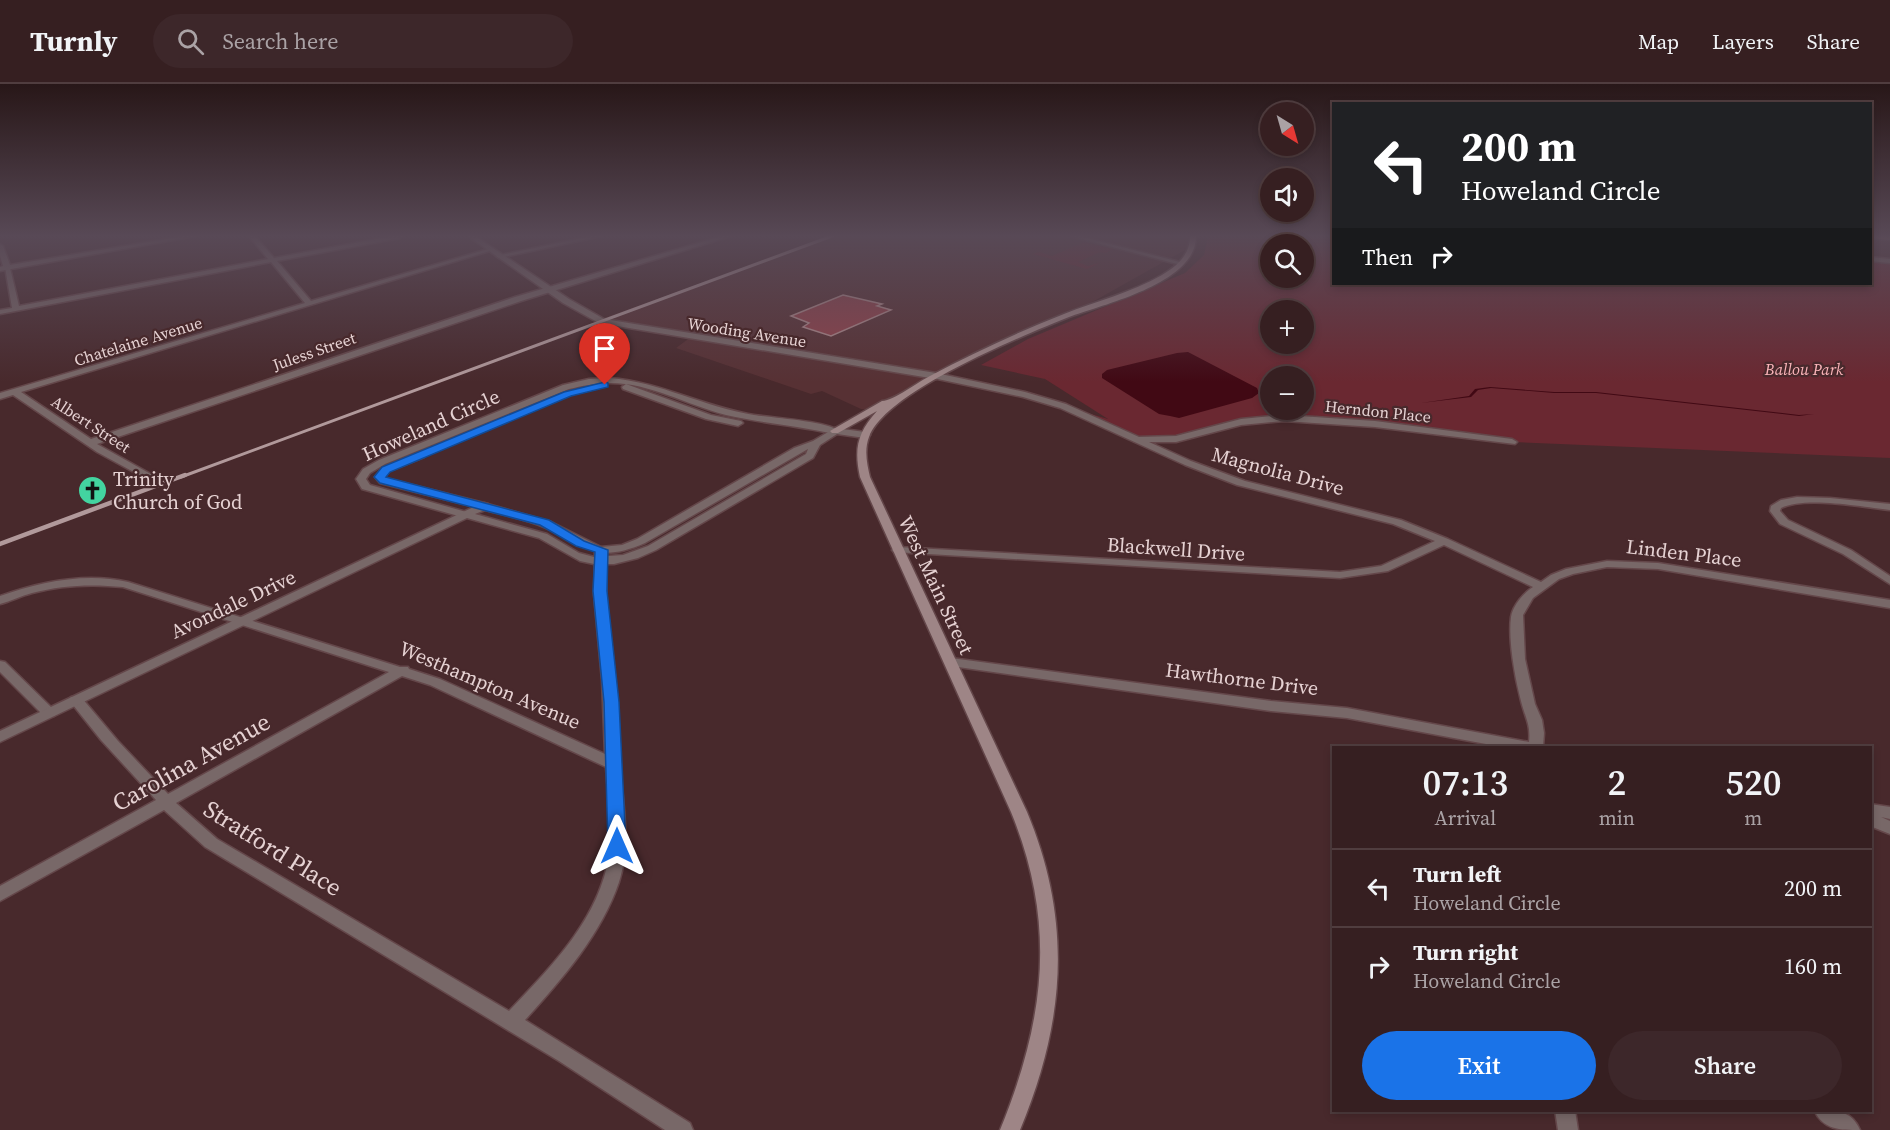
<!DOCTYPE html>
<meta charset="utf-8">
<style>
body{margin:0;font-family:"Source Serif 4",serif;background:#3d272a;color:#f1f3f6;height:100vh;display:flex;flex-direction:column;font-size:22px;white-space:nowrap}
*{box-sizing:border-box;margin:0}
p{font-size:20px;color:#aaa2a5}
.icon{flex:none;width:33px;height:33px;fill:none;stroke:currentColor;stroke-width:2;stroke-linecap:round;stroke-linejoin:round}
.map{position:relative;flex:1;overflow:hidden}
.drawer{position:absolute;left:1332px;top:662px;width:540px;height:366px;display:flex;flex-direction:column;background:#361f21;border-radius:0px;box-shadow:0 3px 9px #0003,0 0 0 2px #503d3f}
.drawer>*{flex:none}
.guide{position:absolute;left:1332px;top:18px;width:540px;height:183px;border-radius:0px;box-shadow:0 3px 9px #0003,0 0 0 2px #503d3f;background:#202124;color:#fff;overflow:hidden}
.needle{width:39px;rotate:143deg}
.buttons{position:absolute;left:1260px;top:18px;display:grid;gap:12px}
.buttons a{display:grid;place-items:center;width:54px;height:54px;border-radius:50%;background:#361f21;box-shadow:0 3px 9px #0003,0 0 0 2px #503d3f;font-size:30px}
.pin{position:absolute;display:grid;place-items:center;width:51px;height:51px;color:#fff;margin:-62px -26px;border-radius:50% 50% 50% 0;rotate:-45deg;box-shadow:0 0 6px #0007}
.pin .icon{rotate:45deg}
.me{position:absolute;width:66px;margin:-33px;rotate:0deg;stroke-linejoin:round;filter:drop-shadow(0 0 4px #0008)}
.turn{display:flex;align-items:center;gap:21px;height:126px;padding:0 30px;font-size:27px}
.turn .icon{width:78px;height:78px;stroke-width:2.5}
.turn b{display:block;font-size:42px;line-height:51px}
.then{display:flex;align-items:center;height:57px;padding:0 30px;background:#0003;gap:12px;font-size:22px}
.eta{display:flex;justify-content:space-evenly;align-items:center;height:102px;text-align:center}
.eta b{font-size:36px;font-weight:600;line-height:42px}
.button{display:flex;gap:12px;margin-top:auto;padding:12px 30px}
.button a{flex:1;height:69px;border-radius:36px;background:#1a73e8;color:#fff;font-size:24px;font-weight:600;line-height:69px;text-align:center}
.button a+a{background:#3d272a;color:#f1f3f6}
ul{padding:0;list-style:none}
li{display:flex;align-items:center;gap:18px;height:78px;padding:0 30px;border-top:2px solid #503d3f}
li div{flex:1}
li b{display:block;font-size:22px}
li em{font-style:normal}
header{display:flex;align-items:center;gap:36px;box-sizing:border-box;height:84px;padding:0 30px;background:#361f21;border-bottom:2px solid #503d3f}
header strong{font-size:28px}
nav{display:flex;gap:33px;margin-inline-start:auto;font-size:21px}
.search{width:420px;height:54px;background:#3d272a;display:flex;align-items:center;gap:15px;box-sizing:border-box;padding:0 21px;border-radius:33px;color:#aaa2a5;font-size:22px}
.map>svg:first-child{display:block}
</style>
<header>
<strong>Turnly</strong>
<div class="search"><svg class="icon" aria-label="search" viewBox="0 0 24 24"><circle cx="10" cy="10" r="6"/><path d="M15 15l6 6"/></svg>Search here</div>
<nav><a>Map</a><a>Layers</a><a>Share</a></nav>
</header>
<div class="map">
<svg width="1890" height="1046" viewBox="0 0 1890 1046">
<rect width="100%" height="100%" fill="#48292c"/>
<path fill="#573134" d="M832,152H1189L1192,162L1071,230L936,292L871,326L861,325L822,307L811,310L676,264L691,253L599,236Z"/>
<g fill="#6a2831" fill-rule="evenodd">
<path d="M1208,152H1333L1334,200H1870L1871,174L1890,176V374L1512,358L1375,340L1257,335L1188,352L1136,354L1095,335L1025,311L1108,335L1045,295L981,281L1028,255L1185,189L1204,171ZM1270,160H1304V194H1270ZM1270,226H1304V260H1270ZM1270,292H1304V326H1270Z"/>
<path d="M1084,158L1113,165L1106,169L1100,168L1078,178L1088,182L1100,179L1087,185L1033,170L1039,168L1052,172Z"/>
</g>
<g fill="#410914">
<path d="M1188,268L1257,304L1259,309L1252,314L1179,334L1170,332L1159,330L1102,294V290L1107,286L1177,269Z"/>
<path d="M1490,303L1554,308H1596L1799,331L1814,330L1799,332L1596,309H1554L1491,304L1478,306L1471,313L1421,319L1379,317L1421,319L1469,312L1475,305Z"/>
</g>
<path fill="#90414a" stroke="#ae898b" stroke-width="1.5" d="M843,211L882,220L877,222L891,226L831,252L803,243L809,239L791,232Z"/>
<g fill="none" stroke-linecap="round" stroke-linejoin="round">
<defs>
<g id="minor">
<path d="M249,152H255L274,174L392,152H403L400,154L277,177L311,217L488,165L493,166L21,308L91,355L515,213L722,152H731L521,217L97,360L156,393L157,395L152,398L97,368L13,311L0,315V309L305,219L271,178L0,230V226L12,224L5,183L10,184L19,222L268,175Z"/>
<path d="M591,152H602L499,174L496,172Z"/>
<path d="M1070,152H1079L1184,179L1181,181Z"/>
<path d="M1870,173L1890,175V179L1870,177Z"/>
<path d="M936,289L1025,308L1066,320L1139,353L1176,352L1241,335L1284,331L1375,337L1512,355L1517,358L1515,360L1375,343L1284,337L1241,341L1176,358H1149L1191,377L1245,397L1401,436L1448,455L1541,498L1551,491L1566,485L1607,477L1658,479L1890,516V524L1658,485L1607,483L1573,490L1559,495L1533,514L1523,531L1525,575L1535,620L1542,636L1544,649L1543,663H1502L1347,634L1271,627L951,582L945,578L946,575L951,574L1271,617L1347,624L1529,658C1531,641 1525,633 1521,617C1515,594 1508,556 1511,533C1513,521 1524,509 1533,503L1444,461L1388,487L1340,494L894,468L892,466L894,464L898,463L1340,488L1381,482L1435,457L1393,440L1237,401L1185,381L1060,324L1023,313L933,294V290Z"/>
<path d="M610,294C660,298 704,323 754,331C774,334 825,337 840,347L835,350C799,342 762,339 726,331C687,321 650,299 610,299C596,299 582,302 569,305L385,380L370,389L366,395L370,401L470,429L471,431L470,433H462L362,405L356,395L363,385L379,376L563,301L589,295Z"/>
<path d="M626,300L711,331L741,337L743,339L738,342L706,335L623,305L622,303Z"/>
<path d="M421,368L426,371L424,373L389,387L385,393L388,395L488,420L489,422L488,424L484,425L380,399L375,393L383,383Z"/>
<path d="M1797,413L1830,414L1890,420V426C1862,423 1806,412 1781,424L1780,427L1788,436L1851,466L1890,492V500L1843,470L1780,440L1770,427L1771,422L1781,416Z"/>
<path d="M601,463L607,466C603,506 610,544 614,584C618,620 618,657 621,693C624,728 630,764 619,798C601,851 562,895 525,936L690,1039L693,1046H665L559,977L205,763L164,726L0,817V802L156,716L101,656L69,616L71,613H81L118,657L168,710L389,588L123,503C92,500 62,501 32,509C21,512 11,517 0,520V512C39,498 86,488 128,498L400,583H408L409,585L440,595L605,670L602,596L594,510L595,466ZM402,592L430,601L606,683C608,712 613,741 609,770C601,833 551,883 509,927L217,755L176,719Z"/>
<path d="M0,577L5,578L54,626L56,629L54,632H44L0,588Z"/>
<path d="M1870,720L1890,723V735L1881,733L1890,737V750L1870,742Z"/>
<path d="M1555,1026H1575L1578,1046H1558Z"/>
<path d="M1814,1026C1834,1026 1851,1025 1860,1046C1840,1046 1823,1046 1814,1026Z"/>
</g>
<g id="tertiary">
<path d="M184,152H196L0,187V183L3,182L0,172V160L3,162L10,181Z"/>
<path d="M468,152H475L569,215L604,235L936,289L940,292L936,295L599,239L563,219Z"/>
<path d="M835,344L865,348L870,351L865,354L837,350L820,361L813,374L656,466L638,474L614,480H594L580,477L539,454L467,434L0,658V647L480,420L484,419L551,438L601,463L622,461L637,455L794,364L813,357ZM808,365L806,370L648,462L623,471L594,473L579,469L547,450L475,430L485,426C505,431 525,435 544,443C588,461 594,481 645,459Z"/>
</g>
<g id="secondary">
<path d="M1190,152H1196C1197,199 1104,220 1069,233C1022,252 886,307 869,353C864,366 867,380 870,393L1027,728C1073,838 1065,938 1020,1046H1000C1045,936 1057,840 1011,728L860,393C854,365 857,349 877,327L838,349H832L830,347L882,317C895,316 916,299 930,292C973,269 1018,248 1064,230C1096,217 1131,209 1162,191C1177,182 1190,171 1190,152Z"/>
<path d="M1870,152H1890V156L1870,154Z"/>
</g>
</defs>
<use href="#minor" stroke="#64474a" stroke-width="3"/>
<use href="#tertiary" stroke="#64474a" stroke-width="3"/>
<use href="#secondary" stroke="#64474a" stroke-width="3"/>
<use href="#minor" fill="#786868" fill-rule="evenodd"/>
<use href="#tertiary" fill="#786868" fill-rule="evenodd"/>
<use href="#secondary" fill="#9e8586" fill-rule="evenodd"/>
<path stroke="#b1999b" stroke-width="3" d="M181,393L832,152"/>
<path stroke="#b1999b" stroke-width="4.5" d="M0,460L185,391"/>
</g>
<linearGradient id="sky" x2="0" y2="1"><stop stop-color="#281718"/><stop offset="0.51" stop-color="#584956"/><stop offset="1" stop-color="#584956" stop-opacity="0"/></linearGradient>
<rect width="1890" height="298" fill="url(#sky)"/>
<path fill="#1a73e8" stroke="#114b97" stroke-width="1.5" d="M605,298L608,299V303L571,312L390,388L386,393L549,436L584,457L608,466L607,507L619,618L626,762L624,767L617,769L611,767L608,762L604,618L593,507L595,468L576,462L540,441L380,399L374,393L382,383L564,308Z"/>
<defs>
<symbol id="church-disc" viewBox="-11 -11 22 22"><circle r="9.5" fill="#43d4a0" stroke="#48292c"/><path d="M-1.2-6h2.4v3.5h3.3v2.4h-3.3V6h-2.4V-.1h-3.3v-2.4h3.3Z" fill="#111"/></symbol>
</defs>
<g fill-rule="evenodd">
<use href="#church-disc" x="76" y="390" width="33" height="33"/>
</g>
<g text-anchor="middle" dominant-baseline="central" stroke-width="4.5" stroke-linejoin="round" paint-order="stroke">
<g font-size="16" fill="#e6d2d3" stroke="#48292c">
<text transform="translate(747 248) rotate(9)">Wooding Avenue</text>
<text transform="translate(138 257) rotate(-17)">Chatelaine Avenue</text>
<text transform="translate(314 267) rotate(-19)">Juless Street</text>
<text transform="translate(1378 327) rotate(6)">Herndon Place</text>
<text transform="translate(91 340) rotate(33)">Albert Street</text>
</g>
<g font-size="16" font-style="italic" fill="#fbb4b9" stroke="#48292c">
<text x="1804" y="285">Ballou Park</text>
</g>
<g font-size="20" fill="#e6d2d3" stroke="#48292c">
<text transform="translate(431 341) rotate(-24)">Howeland Circle</text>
<text transform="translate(1278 387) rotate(15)">Magnolia Drive</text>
<text transform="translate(1176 465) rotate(4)">Blackwell Drive</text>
<text transform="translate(1684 469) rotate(7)">Linden Place</text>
<text transform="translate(936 501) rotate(65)">West Main Street</text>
<text transform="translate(233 520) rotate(-25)">Avondale Drive</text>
<text transform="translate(1242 595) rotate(7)">Hawthorne Drive</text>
<text transform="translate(490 601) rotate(23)">Westhampton Avenue</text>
</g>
<g font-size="20" fill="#e6d2d3" stroke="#48292c" text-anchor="start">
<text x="113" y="395">Trinity<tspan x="113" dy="23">Church of God</tspan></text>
</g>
<g font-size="24" fill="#e6d2d3" stroke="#48292c">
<text transform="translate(191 678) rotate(-29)">Carolina Avenue</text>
<text transform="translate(273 764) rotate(32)">Stratford Place</text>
</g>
</g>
</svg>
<div class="buttons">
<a><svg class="needle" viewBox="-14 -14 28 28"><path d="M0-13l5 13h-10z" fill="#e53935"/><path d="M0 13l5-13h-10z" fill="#aaa2a5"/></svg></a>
<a><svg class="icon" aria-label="sound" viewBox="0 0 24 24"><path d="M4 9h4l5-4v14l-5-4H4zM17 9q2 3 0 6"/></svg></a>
<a><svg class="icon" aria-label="search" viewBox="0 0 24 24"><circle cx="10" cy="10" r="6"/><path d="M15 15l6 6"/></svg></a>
<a>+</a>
<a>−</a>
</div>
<div class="pin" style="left:605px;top:301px;background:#d93025"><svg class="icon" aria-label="arrive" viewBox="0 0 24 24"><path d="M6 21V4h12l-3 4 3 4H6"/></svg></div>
<svg class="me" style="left:617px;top:762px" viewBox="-20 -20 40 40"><path d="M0-17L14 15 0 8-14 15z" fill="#1a73e8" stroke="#fff" stroke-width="4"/></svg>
<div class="guide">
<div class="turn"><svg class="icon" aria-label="left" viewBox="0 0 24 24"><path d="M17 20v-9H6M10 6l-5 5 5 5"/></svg><div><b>200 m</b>Howeland Circle</div></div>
<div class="then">Then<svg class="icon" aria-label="right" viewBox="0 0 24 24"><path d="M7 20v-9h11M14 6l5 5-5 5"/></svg></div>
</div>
<section class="drawer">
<div class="eta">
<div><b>07:13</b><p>Arrival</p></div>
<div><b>2</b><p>min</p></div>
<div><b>520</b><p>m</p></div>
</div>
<ul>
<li><svg class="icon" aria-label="left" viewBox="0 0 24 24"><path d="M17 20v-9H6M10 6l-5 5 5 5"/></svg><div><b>Turn left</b><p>Howeland Circle</p></div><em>200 m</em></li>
<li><svg class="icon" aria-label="right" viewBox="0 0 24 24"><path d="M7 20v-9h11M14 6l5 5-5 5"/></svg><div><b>Turn right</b><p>Howeland Circle</p></div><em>160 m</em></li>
</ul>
<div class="button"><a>Exit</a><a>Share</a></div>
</section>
</div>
